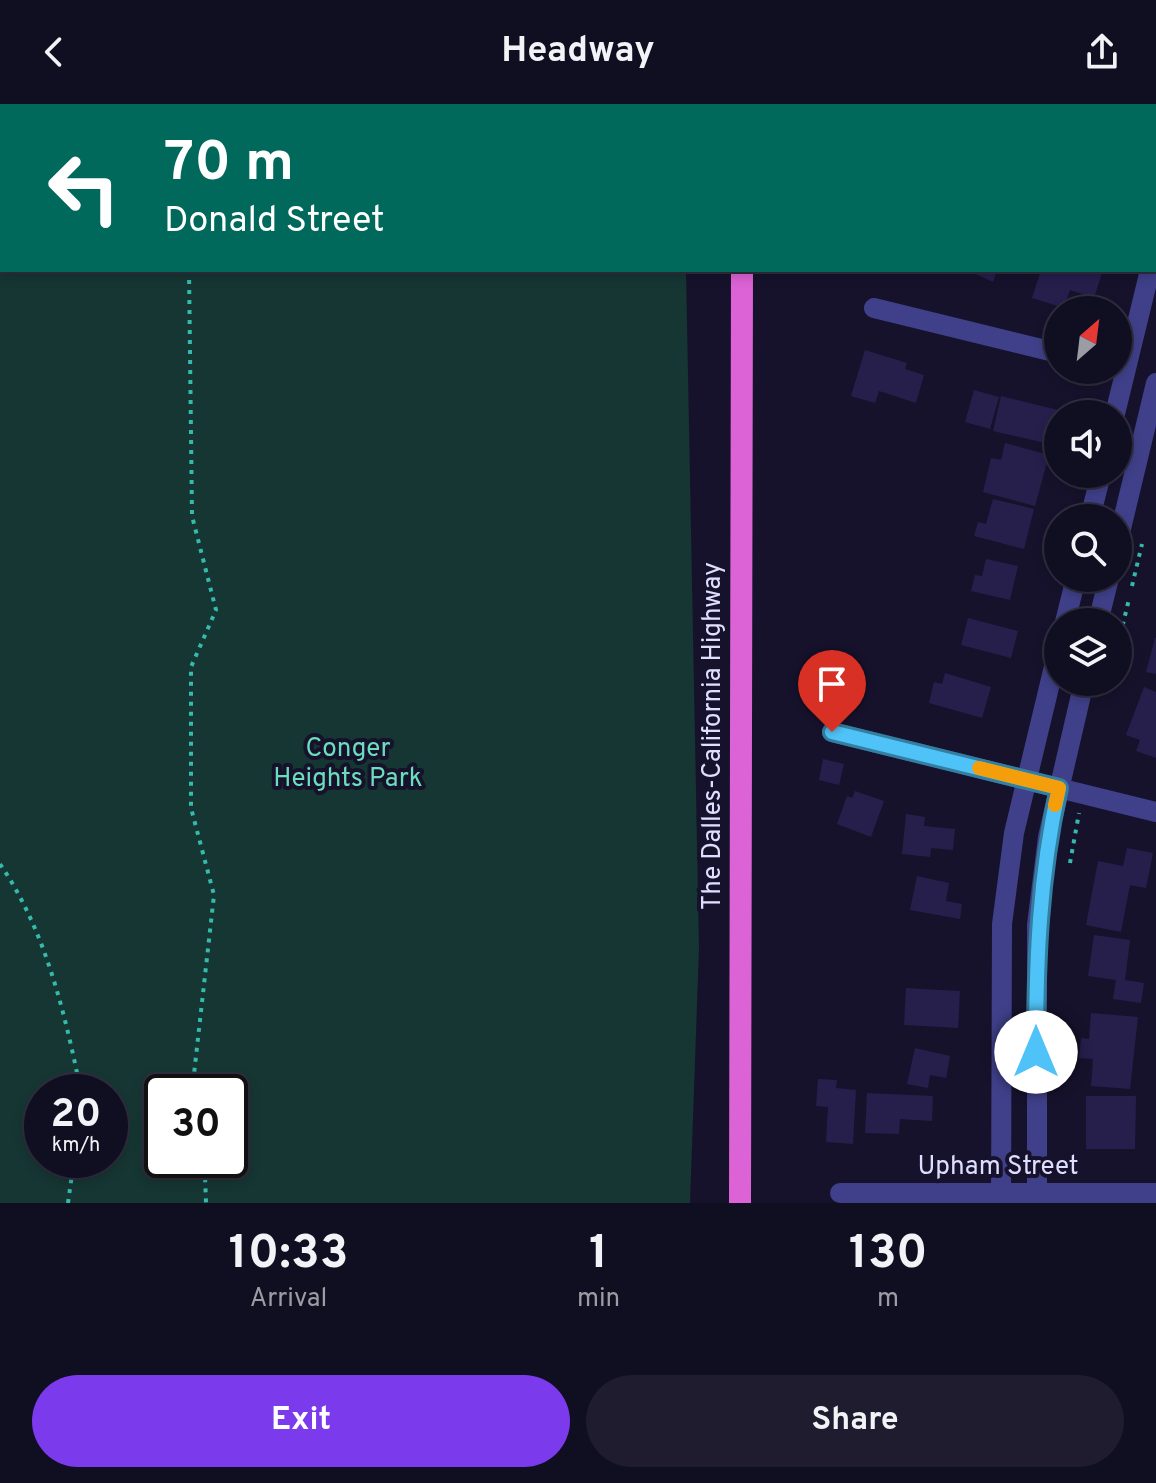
<!DOCTYPE html>
<style>
body{margin:0;font-family:Overpass,sans-serif;background:#1e1c2e;color:#f1f3f6;height:100vh;display:flex;flex-direction:column;font-size:30px;white-space:nowrap}
*{box-sizing:border-box;margin:0}
p{font-size:26px;color:#9c9ca5}
.icon{flex:none;width:44px;height:44px;fill:none;stroke:currentColor;stroke-width:2;stroke-linecap:round;stroke-linejoin:round}
.map{position:relative;height:1099px;overflow:hidden}
.sheet{display:flex;flex-direction:column;background:#100e21;flex:1}
.sheet>*{flex:none}
.hud{position:absolute;left:0px;top:0px;width:1156px;height:168px;box-shadow:0 4px 12px #0003,0 0 0 2px #302e3f;background:#00695c;color:#fff;overflow:hidden}
.needle{width:52px;rotate:28deg}
.fabs{position:absolute;left:1044px;top:192px;display:grid;gap:16px}
.fabs a{display:grid;place-items:center;width:88px;height:88px;border-radius:50%;background:#100e21;box-shadow:0 4px 12px #0003,0 0 0 2px #302e3f;font-size:40px}
.speed{position:absolute;left:24px;top:970px;display:flex;gap:16px;font-size:40px;font-weight:700;text-align:center}
.speed>*{display:grid;place-content:center;width:104px;height:104px;border-radius:50%;background:#100e21;box-shadow:0 4px 12px #0003,0 0 0 2px #302e3f;line-height:1}
.speed small{font-size:20px;font-weight:400}
.speed .limit{border:4px solid #111;border-radius:12px;background:#fff;color:#111}
.pin{position:absolute;display:grid;place-items:center;width:68px;height:68px;color:#fff;margin:-82px -34px;border-radius:50% 50% 50% 0;rotate:-45deg;box-shadow:0 0 8px #0007}
.pin .icon{rotate:45deg}
.me{position:absolute;width:88px;margin:-44px;rotate:0deg;stroke-linejoin:round;filter:drop-shadow(0 0 6px #0008)}
.turn{display:flex;align-items:center;gap:28px;height:168px;padding:0 32px;font-size:36px}
.turn .icon{width:104px;height:104px;stroke-width:2.5}
.turn b{display:block;font-size:56px;line-height:68px}
.eta{display:flex;justify-content:space-evenly;align-items:center;height:136px;text-align:center}
.eta b{font-size:48px;font-weight:700;line-height:56px}
.cta{display:flex;gap:16px;margin-top:auto;padding:16px 32px}
.cta a{flex:1;height:92px;border-radius:48px;background:#7c3aed;color:#fff;font-size:32px;font-weight:700;line-height:92px;text-align:center}
.cta a+a{background:#1e1c2e;color:#f1f3f6}
header{display:flex;justify-content:space-between;align-items:center;height:104px;padding:0 32px;background:#100e21;font-size:36px;font-weight:700}
.map>svg:first-child{display:block}
</style>
<header><svg class="icon" aria-label="back" viewBox="0 0 24 24"><path d="M15 5l-7 7 7 7"/></svg>Headway<svg class="icon" aria-label="share" viewBox="0 0 24 24"><path d="M12 15V3M7 8l5-5 5 5M5 13v7h14v-7"/></svg></header>
<div class="map">
<svg width="1156" height="1099" viewBox="0 0 1156 1099">
<rect width="100%" height="100%" fill="#16122c"/>
<path fill="#163633" fill-rule="evenodd" d="M0,0H681L2,2V166H686L699,844L690,1099H0ZM42,988H110V1056H42ZM162,988H230V1056H162Z"/>
<g fill="#261f4c">
<path d="M967,166H997L993,178Z"/>
<path d="M1041,166H1103L1094,194L1070,186L1064,204L1032,194Z"/>
<path d="M865,246L907,259L905,265L924,271L916,299L879,287L875,299L851,292Z"/>
<path d="M974,286L999,293L990,325L965,318Z"/>
<path d="M1001,292L1058,306L1050,340L993,327Z"/>
<path d="M1005,339L1049,351L1035,402L983,388L991,354L1001,356Z"/>
<path d="M993,395L1034,405L1024,445L974,432L978,418L986,420Z"/>
<path d="M986,455L1018,462L1010,496L971,487L975,471L982,472Z"/>
<path d="M968,514L1018,527L1011,554L961,541Z"/>
<path d="M1155,534H1156V570L1146,568Z"/>
<path d="M945,569L991,583L982,614L929,599L934,578L942,580Z"/>
<path d="M1144,583L1156,588V654L1136,647L1140,636L1126,631Z"/>
<path d="M823,655L844,660L839,681L819,676Z"/>
<path d="M855,687L884,697L871,733L837,720L847,692L852,694Z"/>
<path d="M906,710L925,713L924,722L955,725L953,746L931,744L930,753L902,750Z"/>
<path d="M1127,744L1153,749L1146,784L1130,781L1121,828L1086,821L1098,757L1123,762Z"/>
<path d="M917,772L949,779L946,797L962,800L960,815L910,806Z"/>
<path d="M1094,831L1130,836L1125,876L1144,879L1141,899L1113,895L1116,876L1088,872Z"/>
<path d="M906,884L960,887L958,924L904,921Z"/>
<path d="M1091,909L1138,913L1130,985L1091,982L1093,955L1079,954L1081,934L1089,935Z"/>
<path d="M915,944L950,952L946,974L930,971L928,984L907,980Z"/>
<path d="M818,975L837,976L836,984L856,986L853,1040L826,1038L828,1003L816,1002Z"/>
<path d="M867,989L933,992L932,1017L900,1015L899,1030L865,1029Z"/>
<path d="M1086,992H1136L1135,1045H1086Z"/>
</g>
<g fill="none" stroke-linecap="round" stroke-linejoin="round">
<g stroke="#35bbad" stroke-width="4" stroke-dasharray="4 6" stroke-linecap="butt">
<path d="M186,0V2"/>
<path d="M1154,58L1156,50"/>
<path d="M189,166L192,412L216,506L191,563V704L214,791L192,988"/>
<path d="M1132,482L1142,440"/>
<path d="M1118,541L1129,495"/>
<path d="M1070,759L1079,709"/>
<path d="M0,760C46,827 65,910 81,988"/>
<path d="M198,1056L205,1071L206,1099"/>
<path d="M68,1099L74,1056"/>
</g>
<g stroke="#3f4089" stroke-width="20">
<path d="M1154,151L1156,143"/>
<path d="M874,204L1058,249"/>
<path d="M1115,310L1150,166"/>
<path d="M1090,414L1101,370"/>
<path d="M1118,437L1156,279"/>
<path d="M1065,518L1076,474"/>
<path d="M1098,518L1109,474"/>
<path d="M832,628L1156,708"/>
<path d="M840,1089H1156"/>
<path d="M1001,1099L1002,820L1014,729L1058,546"/>
<path d="M1037,1099V821L1048,733L1084,578"/>
</g>
<g stroke="#dc63d5" stroke-width="22">
<path d="M742,2V0"/>
<path d="M740,1099L742,166"/>
</g>
</g>
<g fill="none" stroke-linecap="round" stroke-linejoin="round">
<defs>
<path id="route" d="M832,628L1059,684C1039,773 1036,858 1036,948"/>
</defs>
<use href="#route" stroke="#337fa1" stroke-width="20"/>
<use href="#route" stroke="#4fc3f7" stroke-width="14"/>
<path stroke="#f59e0b" stroke-width="14" d="M979,664L1059,684L1055,701"/>
</g>
<g text-anchor="middle" dominant-baseline="central" stroke-width="8" stroke-linejoin="round" paint-order="stroke">
<g font-size="26" fill="#e0defe" stroke="#16122c">
<text transform="translate(713 632) rotate(-90)">The Dalles-California Highway</text>
<text x="998" y="1063">Upham Street</text>
</g>
<g font-size="26" fill="#6adebc" stroke="#16122c">
<text x="348" y="645">Conger<tspan x="348" dy="30">Heights Park</tspan></text>
</g>
</g>
</svg>
<div class="fabs">
<a><svg class="needle" viewBox="-14 -14 28 28"><path d="M0-13l5 13h-10z" fill="#e53935"/><path d="M0 13l5-13h-10z" fill="#9c9ca5"/></svg></a>
<a><svg class="icon" aria-label="sound" viewBox="0 0 24 24"><path d="M4 9h4l5-4v14l-5-4H4zM17 9q2 3 0 6"/></svg></a>
<a><svg class="icon" aria-label="search" viewBox="0 0 24 24"><circle cx="10" cy="10" r="6"/><path d="M15 15l6 6"/></svg></a>
<a><svg class="icon" aria-label="layers" viewBox="0 0 24 24"><path d="M12 4l9 5-9 5-9-5zM3 14l9 5 9-5"/></svg></a>
</div>
<div class="speed"><div>20<small>km/h</small></div><div class="limit">30</div></div>
<div class="pin" style="left:832px;top:628px;background:#d93025"><svg class="icon" aria-label="arrive" viewBox="0 0 24 24"><path d="M6 21V4h12l-3 4 3 4H6"/></svg></div>
<svg class="me" style="left:1036px;top:948px" viewBox="-20 -20 40 40"><circle r="19" fill="#fff"/><path d="M0-13L10 11 0 6-10 11z" fill="#4fc3f7"/></svg>
<div class="hud">
<div class="turn"><svg class="icon" aria-label="left" viewBox="0 0 24 24"><path d="M17 20v-9H6M10 6l-5 5 5 5"/></svg><div><b>70 m</b>Donald Street</div></div>
</div>
</div>
<section class="sheet">
<div class="eta">
<div><b>10:33</b><p>Arrival</p></div>
<div><b>1</b><p>min</p></div>
<div><b>130</b><p>m</p></div>
</div>
<div class="cta"><a>Exit</a><a>Share</a></div>
</section>
